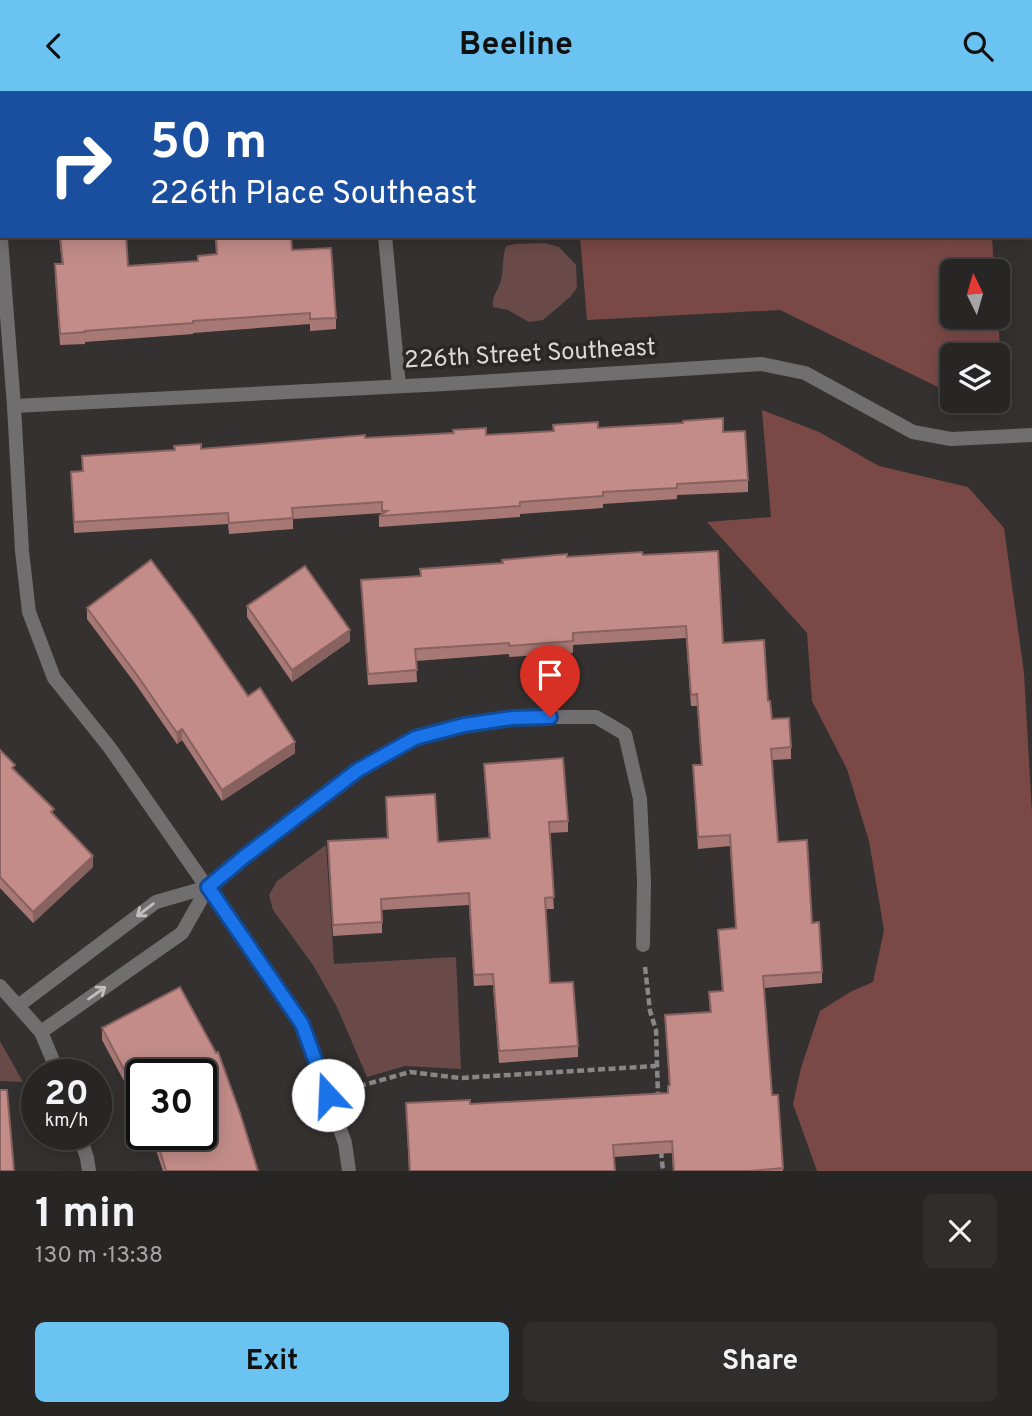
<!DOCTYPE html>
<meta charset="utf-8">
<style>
body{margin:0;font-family:Overpass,sans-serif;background:#302d2d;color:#f1f3f6;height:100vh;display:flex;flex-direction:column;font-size:26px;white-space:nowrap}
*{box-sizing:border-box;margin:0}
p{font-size:23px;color:#a5a5a7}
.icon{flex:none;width:38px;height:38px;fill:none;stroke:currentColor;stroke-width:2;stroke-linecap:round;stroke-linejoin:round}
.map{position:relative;height:1080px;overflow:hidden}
.side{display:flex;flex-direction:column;background:#282525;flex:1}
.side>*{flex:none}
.guide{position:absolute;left:0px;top:0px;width:1032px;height:147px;box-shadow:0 4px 18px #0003,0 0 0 2px #444242;background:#1a4fa0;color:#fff;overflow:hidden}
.needle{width:46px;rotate:355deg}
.fabs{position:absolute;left:940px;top:168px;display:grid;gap:14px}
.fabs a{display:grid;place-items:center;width:70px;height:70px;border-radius:10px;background:#282525;box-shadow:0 4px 18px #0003,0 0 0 2px #444242;font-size:35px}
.speed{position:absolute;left:21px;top:968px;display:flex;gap:14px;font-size:35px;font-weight:700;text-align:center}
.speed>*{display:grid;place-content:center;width:91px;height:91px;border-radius:50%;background:#282525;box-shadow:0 4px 18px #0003,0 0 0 2px #444242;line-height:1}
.speed small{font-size:18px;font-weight:400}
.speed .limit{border:4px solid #111;border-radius:10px;background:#fff;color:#111}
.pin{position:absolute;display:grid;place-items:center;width:60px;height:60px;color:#fff;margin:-72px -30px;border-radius:50% 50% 50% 0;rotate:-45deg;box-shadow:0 0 7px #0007}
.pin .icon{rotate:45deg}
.me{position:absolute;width:77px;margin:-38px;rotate:340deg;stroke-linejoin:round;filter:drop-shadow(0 0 5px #0008)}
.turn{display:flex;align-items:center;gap:24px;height:147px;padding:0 35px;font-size:32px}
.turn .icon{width:91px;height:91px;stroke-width:2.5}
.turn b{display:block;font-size:49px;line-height:60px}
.round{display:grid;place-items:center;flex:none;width:74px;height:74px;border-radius:10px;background:#302d2d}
.summary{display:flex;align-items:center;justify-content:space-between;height:119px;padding:0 35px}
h1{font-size:42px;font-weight:700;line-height:52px}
.primary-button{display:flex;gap:14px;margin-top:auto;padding:14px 35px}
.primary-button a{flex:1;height:80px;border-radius:10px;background:#6ac3f1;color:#111;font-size:28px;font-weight:700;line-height:80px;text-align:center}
.primary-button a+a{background:#302d2d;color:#f1f3f6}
header{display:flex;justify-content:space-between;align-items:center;height:91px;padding:0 35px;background:#6ac3f1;color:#111;font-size:32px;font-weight:700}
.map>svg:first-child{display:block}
</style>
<header><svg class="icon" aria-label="back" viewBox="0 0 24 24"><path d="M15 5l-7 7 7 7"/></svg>Beeline<svg class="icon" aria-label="search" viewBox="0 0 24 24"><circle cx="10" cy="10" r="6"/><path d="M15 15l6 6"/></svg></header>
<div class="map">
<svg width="1032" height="1080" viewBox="0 0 1032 1080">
<rect width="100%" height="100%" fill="#353131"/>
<g fill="#6a4a48">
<path d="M545,152L559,156L576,174L577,197L570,206L543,229L529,231L508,219L493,216C492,206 495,204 499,195C505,182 501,168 506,155L515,153Z"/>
<path d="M326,754L334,873L456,866L461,978L405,975L367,986L337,916L313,874L273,819L269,804L277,790Z"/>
<path d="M0,950L23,991L0,990Z"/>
</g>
<g fill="#7a4946">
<rect x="569" y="0" width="412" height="2"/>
<path d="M580,145H992L994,180H952V226H998V223L1000,259L998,270V264H952V297H940L780,219L587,229Z"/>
<path d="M762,319L819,341L879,375L968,396L1004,437L1024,582L1032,722V1080H817L793,1013L801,977L820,920L850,901L873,891L884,839L869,750L847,678L812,610L807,542L707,431L771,426Z"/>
</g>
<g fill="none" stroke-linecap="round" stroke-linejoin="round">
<g stroke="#898686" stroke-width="4.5" stroke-dasharray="7 3.5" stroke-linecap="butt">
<path d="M645,876L650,920L656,939L658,1006"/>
<path d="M349,998L410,981L460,987L656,975"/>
<path d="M661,1060L663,1080"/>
</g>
<g stroke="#706e6e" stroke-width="14">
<path d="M0,135L14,315L22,460L29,521L54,587L110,657L302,933L345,1052L349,1080"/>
<path d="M385,145L399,295"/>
<path d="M14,315L445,293L762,273L805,282L913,341L951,348L1032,344"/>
<path d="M0,895L41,941L59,984"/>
<path d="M18,915L156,811L208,796"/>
<path d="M41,941L182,842L208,796L244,766L358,679L415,647L464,634L512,627L550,626H596L625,643L640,708L644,790L643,854"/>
<path d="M79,1043L87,1067L89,1080"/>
</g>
</g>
<g fill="#a87875">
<path d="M59,145H126L128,175L198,170L216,163L215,145H291L292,159L336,227V238L310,240V233L193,242V243L85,251V253L60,254L55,185V173H62Z"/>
<path d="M598,337L723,341L748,389V401L677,404V408L603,413V417L520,423V426L379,436V425L382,422L293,428V438L229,443L228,433L74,442L71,381L82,380V365L365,347L486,344Z"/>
<path d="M643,464L723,552L768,610L772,628L791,656V668L772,669L778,751L812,832L822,881V892L764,897L772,1004H778L783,1080H673L672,1062L614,1066L615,1080H409L406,1012L470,1013L668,1002L669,994L665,924L710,921L709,901L722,900L718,839L736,837L730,755L698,758L693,674H702L697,615H691L686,547L573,554V562L509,566V563L416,570L417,591L368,594L361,489L420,485L503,472L567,466Z"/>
<path d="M247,515L350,550L292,591L247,526Z"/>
<path d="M87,517L248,605L295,662L222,710L182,649L177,653L137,595L87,528Z"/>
<path d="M0,659L15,679L54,723L93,776L33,832L0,797Z"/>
<path d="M484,673L568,730V741L549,742L554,818H545L550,892L578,955V966L499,972L493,894L474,895L469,814L382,819V842L333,845L328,750L387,747L386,706L438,751L489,747Z"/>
<path d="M102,937L258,1080H163L153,1050L150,1051L148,1043H201L142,984V1026L138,1016L102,949Z"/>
</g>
<g fill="#88625f">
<path d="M350,539V550L292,591V579Z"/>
<path d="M182,638V649L177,653V642Z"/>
<path d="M295,651V662L222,710V699Z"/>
<path d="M93,765V776L33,832V821Z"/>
<path d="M150,1043H153V1050L150,1051Z"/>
</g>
<g fill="#c38c88" stroke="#88625f" stroke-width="2">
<path d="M55,0H127L128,2H55Z"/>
<rect x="198" y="0" width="63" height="2"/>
<rect x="334" y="0" width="108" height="2"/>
<path d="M504,0H548V2H505Z"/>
<path d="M60,145H126L128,175L198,170V165L217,163L216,145H291L292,159L331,157L336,227L310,228V222L193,230V232L85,240V241L60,243L55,173H63Z"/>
<path d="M723,327V341L745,340L748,389L677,393V397L603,401V405L520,411V415L379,425L387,420H382V411L292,417L293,427L229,432L228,422L74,431L71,381L83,380L82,365L175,359L174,355L201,353V358L365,344V347L454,342L453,339L486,337V344L554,340L553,334L598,331V337L683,332V330Z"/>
<path d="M718,460L723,552L764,549L768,610H770L772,628L789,627L791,656L771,658L778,751L807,749L812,832L819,831L822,881L763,885L772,1004H778L783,1077L750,1080H674L672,1050L613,1054L615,1080H410L406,1012L470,1009V1013L668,1002V995L670,994L665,924L711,921L709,901L723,900L718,839L736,837L730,744L698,746L693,674H702L697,603L691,604L686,535L573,542V550L509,555V552L415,558L417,579L368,583L361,489L421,485L420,478L503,472L502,469L567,463V466L642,461L643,464Z"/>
<path d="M151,469L193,525L248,605L260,597L295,651L222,699L182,638L177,642L137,584L87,517Z"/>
<path d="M305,475L350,539L292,579L247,515Z"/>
<path d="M0,659L15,674L12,677L54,718L51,721L93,765L33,821L0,786Z"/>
<path d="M563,667L568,730L549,731L554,806L545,807L550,892L573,891L578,955L499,960L493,883L474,884L469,802L381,808L382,831L333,834L328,750L388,747L386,706L435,703L438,751L490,747L484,673Z"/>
<path d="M180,896L216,962L218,961L240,1022L258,1080H166L155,1043H201V984H142V1015L138,1005L102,937Z"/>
<path d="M0,999H7L14,1080H0Z"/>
</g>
<defs><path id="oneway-shaft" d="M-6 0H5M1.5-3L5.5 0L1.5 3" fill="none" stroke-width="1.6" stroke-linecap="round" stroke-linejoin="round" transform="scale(1.75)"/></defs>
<g stroke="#c0bebe">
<use href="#oneway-shaft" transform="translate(145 819) rotate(143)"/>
<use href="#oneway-shaft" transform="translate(97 902) rotate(-35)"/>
</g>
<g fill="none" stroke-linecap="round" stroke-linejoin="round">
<defs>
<path id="route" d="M328,1004L302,933L208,796L244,766L358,679L415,647L464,634L512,627L550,626"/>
</defs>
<use href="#route" stroke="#114b97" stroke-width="18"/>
<use href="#route" stroke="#1a73e8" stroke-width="12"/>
</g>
<g text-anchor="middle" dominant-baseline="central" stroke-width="7" stroke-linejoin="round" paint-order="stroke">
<g font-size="24" fill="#dad8d8" stroke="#2b2727">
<text transform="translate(530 264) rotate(-3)">226th Street Southeast</text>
</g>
</g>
</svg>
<div class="fabs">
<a><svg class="needle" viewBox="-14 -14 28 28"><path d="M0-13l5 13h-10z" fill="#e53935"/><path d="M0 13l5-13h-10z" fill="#a5a5a7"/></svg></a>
<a><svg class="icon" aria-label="layers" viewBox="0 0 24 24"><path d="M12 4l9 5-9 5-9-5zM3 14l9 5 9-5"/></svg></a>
</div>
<div class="speed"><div>20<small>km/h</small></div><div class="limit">30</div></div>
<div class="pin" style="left:550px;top:626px;background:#d93025"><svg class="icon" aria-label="arrive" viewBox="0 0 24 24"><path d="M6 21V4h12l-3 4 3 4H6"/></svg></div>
<svg class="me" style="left:328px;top:1004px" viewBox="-20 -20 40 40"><circle r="19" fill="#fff"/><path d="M0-13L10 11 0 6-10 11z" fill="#1a73e8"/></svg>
<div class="guide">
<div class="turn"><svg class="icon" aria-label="right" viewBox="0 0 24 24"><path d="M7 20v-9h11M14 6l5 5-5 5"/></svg><div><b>50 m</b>226th Place Southeast</div></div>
</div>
</div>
<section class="side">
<div class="summary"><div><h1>1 min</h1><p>130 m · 13:38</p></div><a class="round"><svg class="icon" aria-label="close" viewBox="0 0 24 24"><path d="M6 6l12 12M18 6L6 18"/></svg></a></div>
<div class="primary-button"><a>Exit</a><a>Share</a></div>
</section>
